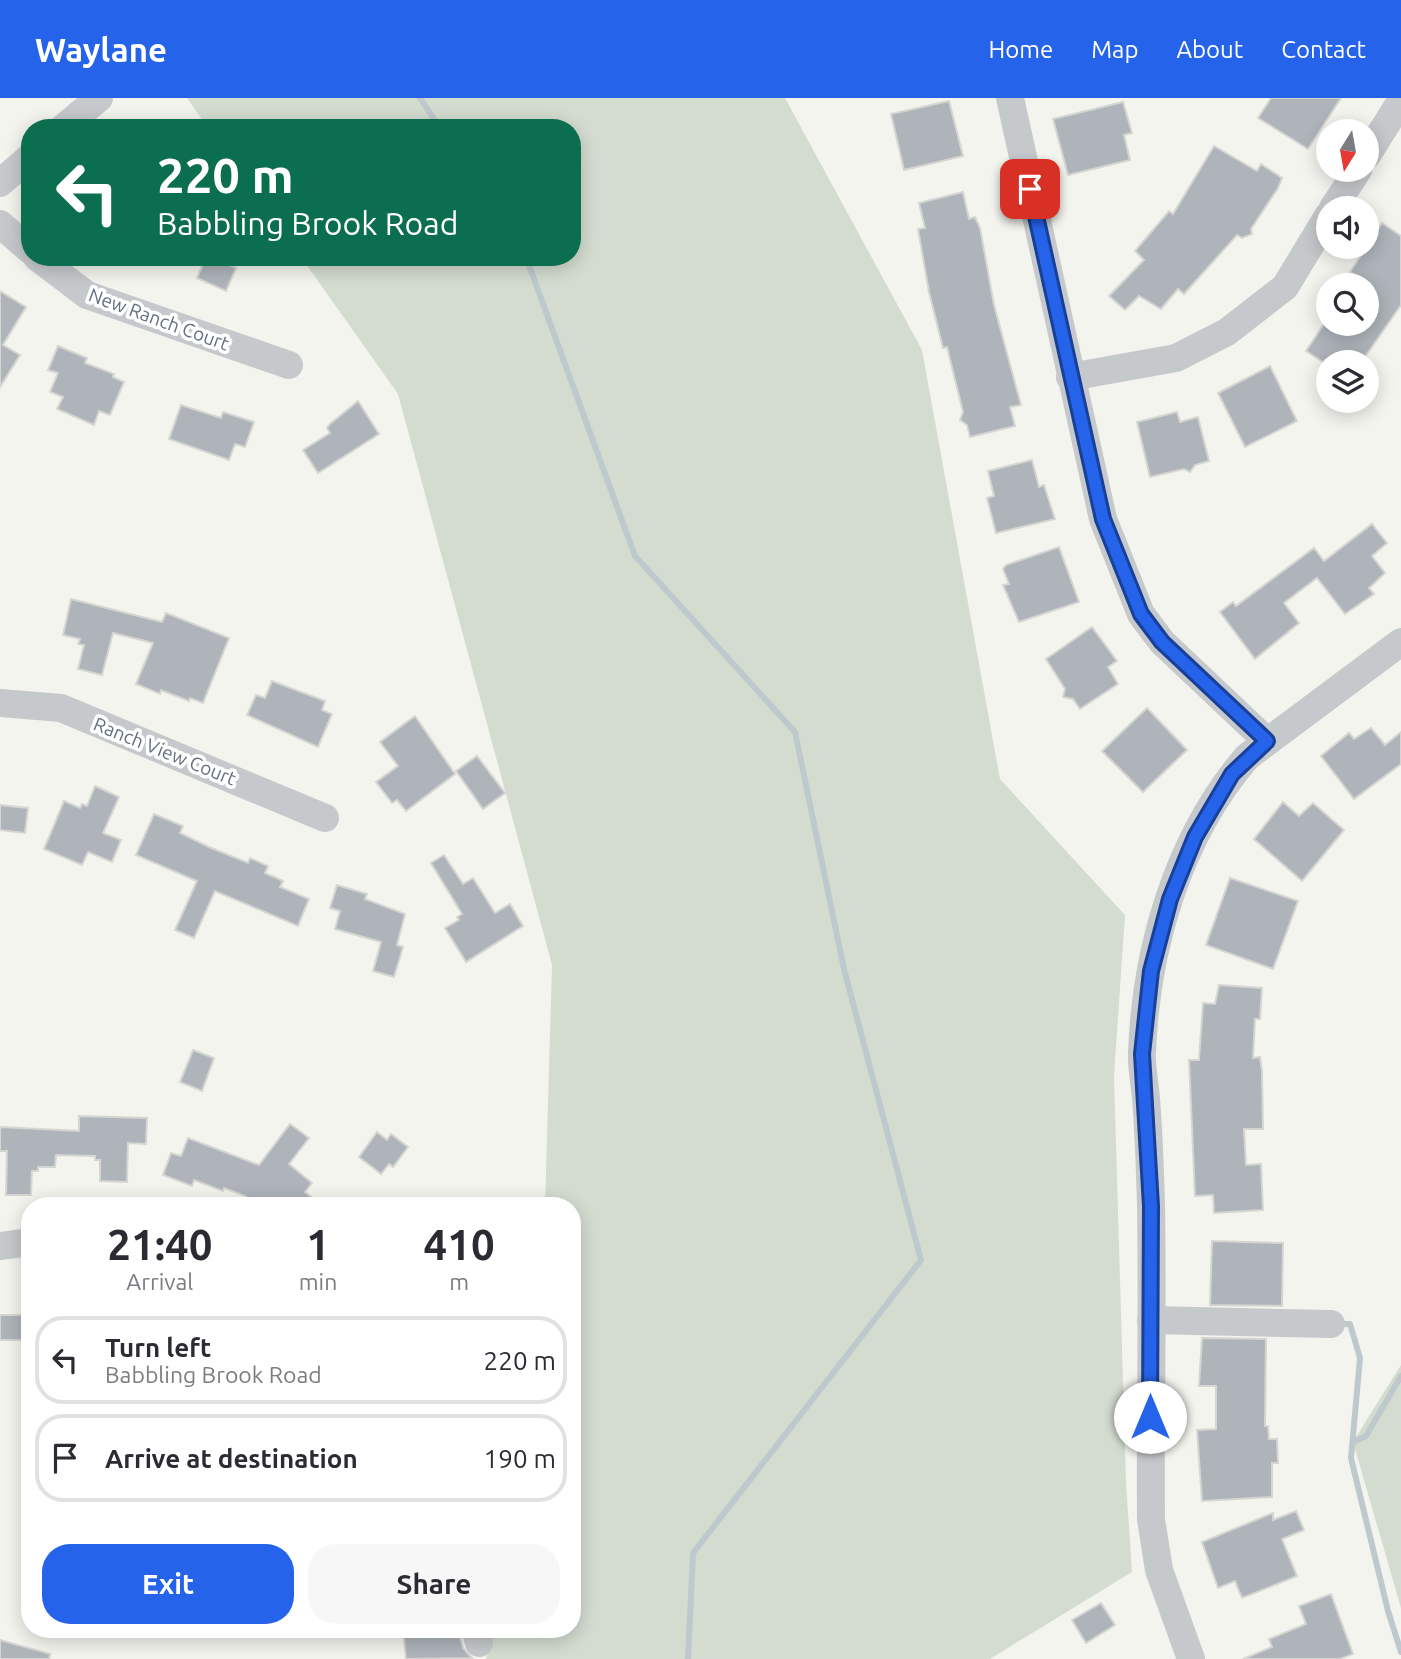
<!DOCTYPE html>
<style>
body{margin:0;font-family:Ubuntu,sans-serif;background:#f7f7f7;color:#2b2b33;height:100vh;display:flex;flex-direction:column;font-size:26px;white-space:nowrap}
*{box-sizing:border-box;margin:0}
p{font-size:23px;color:#7c7c81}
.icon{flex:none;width:38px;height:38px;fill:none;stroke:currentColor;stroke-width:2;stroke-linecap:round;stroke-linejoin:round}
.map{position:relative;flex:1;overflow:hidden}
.sheet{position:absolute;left:21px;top:1099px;width:560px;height:441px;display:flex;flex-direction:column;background:#fff;border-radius:28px;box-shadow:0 4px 18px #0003}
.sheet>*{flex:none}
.banner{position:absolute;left:21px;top:21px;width:560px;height:147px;border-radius:28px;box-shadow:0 4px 18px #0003;background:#0b6e4f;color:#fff;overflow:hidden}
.needle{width:46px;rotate:191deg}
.fabs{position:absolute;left:1316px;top:21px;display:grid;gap:14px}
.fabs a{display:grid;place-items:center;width:63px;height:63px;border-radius:50%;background:#fff;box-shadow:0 4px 18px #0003;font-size:35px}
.pin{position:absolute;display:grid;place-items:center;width:60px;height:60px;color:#fff;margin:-30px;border-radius:14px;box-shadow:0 4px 10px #0006}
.me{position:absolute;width:77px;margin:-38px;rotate:0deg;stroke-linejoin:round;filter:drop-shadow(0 0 5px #0008)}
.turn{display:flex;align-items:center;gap:24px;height:147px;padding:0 21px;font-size:32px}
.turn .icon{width:91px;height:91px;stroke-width:2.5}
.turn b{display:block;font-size:49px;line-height:60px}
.eta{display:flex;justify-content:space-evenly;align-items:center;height:119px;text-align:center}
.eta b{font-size:42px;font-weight:600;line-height:49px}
.primary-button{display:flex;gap:14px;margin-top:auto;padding:14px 21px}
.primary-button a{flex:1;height:80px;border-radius:28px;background:#2563eb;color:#fff;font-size:28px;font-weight:600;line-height:80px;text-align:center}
.primary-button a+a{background:#f7f7f7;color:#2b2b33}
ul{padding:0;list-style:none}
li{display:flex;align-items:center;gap:21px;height:88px;margin:0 14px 10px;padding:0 7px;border:4px solid #e1e1e2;border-radius:28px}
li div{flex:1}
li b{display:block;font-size:26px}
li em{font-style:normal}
header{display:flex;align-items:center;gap:42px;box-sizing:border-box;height:98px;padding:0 35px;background:#2563eb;color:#fff}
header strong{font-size:33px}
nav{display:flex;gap:38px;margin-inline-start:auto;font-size:24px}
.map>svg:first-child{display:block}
</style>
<header>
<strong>Waylane</strong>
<nav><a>Home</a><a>Map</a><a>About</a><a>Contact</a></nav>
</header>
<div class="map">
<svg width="1401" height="1561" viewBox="0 0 1401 1561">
<rect width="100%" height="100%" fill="#f4f4ef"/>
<g fill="#d4dcd0">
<path d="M187,0H785L922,252L1000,681L1125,817L1114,978L1126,1385L1132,1474L990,1561H486L494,1531H572V1108H545L552,867L398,296L301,159H572V30H208Z"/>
<path d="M1401,1267V1510L1353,1344Z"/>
</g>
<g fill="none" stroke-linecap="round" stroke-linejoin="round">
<g stroke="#bec9ce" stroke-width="6">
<path d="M420,0L440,30"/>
<path d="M526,159L635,458L795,634L844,871L921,1162L693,1455L688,1561"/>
<path d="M1337,1226H1350L1360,1260L1351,1360L1388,1513L1401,1554"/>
<path d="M1353,1344L1366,1338L1401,1278"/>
</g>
</g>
<g fill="#aeb4ba" stroke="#d5d5d2" stroke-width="2">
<path d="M1271,0H1341L1308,51L1258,20Z"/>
<path d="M949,3L963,58L904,72L891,16Z"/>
<path d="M1123,4L1132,35L1124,37L1130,62L1068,77L1053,21Z"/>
<path d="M1214,48L1257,73L1261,66L1282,80L1278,90L1251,131L1252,136L1242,140L1237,137L1184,196L1178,191L1161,211L1139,198L1125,212L1109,198L1144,162L1135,153L1169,113L1173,116Z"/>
<path d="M963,94L969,121L975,119L980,130L994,207L1021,307L1010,309L1015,328L970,339L967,327L960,322L963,314L947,249L943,250L929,194L918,131L925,130L919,105Z"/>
<path d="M1382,125L1401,138V207L1364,260L1358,257L1353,264H1323L1306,253L1324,226H1367V185L1350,174Z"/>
<path d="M206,159H230L227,166L236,170L226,193L197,180Z"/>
<path d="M0,193L26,209L3,247L20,257L0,289Z"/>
<path d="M58,248L87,260L85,265L114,276L113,279L124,284L110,317L99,313L94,327L57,311L63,299L50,294L58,275L48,272Z"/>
<path d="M1270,268L1297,323L1245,349L1218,295Z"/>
<path d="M358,303L379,336L318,375L303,352L330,335L327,330L330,326Z"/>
<path d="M181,307L221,320L223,314L254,324L245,349L235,346L229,362L169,341Z"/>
<path d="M1177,314L1180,324L1198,319L1209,363L1195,367L1190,374L1184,371L1150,379L1137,324Z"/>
<path d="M1032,362L1039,389L1044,387L1055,421L996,435L987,400L994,398L988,373Z"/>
<path d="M1372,426L1387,445L1372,458L1385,475L1369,490L1374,496L1345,516L1317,480L1284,505L1299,525L1255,561L1220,514L1233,504L1236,508L1314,450L1324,463Z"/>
<path d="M1059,449L1079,504L1019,524L1003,487L1009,486L1003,471L1006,467Z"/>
<path d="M71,501L162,524L166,515L229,540L203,605L190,600L189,603L161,592L160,596L136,586L153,545L113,535L102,577L78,571L84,547L78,546L80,541L63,537Z"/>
<path d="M1092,529L1117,563L1108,569L1118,586L1080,611L1073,601L1063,599L1065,591L1046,561Z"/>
<path d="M272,583L325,603L322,612L332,616L318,649L247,617L256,597L265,600Z"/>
<path d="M1147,610L1187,652L1143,694L1102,653Z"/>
<path d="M415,618L455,676L406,713L397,702L392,705L376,684L398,668L380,644Z"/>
<path d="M1371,630L1385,647L1401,634V666L1354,701L1321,658L1349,635L1354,641Z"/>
<path d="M477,658L505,695L483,711L456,673Z"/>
<path d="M95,688L119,699L103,735L121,742L112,764L88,754L82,767L44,751L64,703L80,710L82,706L87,708Z"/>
<path d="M1283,704L1299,718L1313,705L1344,732L1302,783L1254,741Z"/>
<path d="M0,707L28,710L25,735L0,732Z"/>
<path d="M154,716L183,728L180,735L209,749L248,765L250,760L268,768L265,775L283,783L280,789L309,801L298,828L215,793L194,840L175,832L197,783L136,757Z"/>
<path d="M444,757L463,786L473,780L495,815L510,806L523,828L466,864L445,830L459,822L457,819L462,816L431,765Z"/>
<path d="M1230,780L1298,803L1273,871L1206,847Z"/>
<path d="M337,787L367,796L365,801L405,816L397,847L403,849L394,879L373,873L381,844L335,831L340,813L330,810Z"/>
<path d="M1219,887L1262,890L1260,921H1255L1253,960L1260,959L1262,973L1263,1031H1244L1246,1067L1261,1066L1263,1112L1214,1115L1213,1097L1195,1098L1189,962H1199L1203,905L1215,906Z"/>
<path d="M193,952L214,960L202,993L180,984Z"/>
<path d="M79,1018L147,1020L146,1046L128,1045L127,1084L100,1083V1062H95V1058L56,1057L55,1069H38V1073H32L31,1097H6L7,1053H0V1029L79,1033Z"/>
<path d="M290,1026L309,1040L289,1066L312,1085L305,1094L323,1108H257L245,1098L224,1090L223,1093L194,1082L192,1088L163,1077L171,1055L181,1058L188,1040L259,1067Z"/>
<path d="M377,1034L387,1042L391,1036L408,1049L393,1069L389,1066L381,1076L359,1059Z"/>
<path d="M1212,1143L1283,1145L1282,1208L1210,1207Z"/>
<path d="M0,1217H24L23,1242H0Z"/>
<path d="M1202,1240L1266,1241L1265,1328H1268L1269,1341H1277L1278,1365H1272V1399L1202,1403L1197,1332L1216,1331V1288H1199Z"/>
<path d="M1296,1413L1304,1432L1282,1441L1297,1478L1242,1500L1235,1483L1218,1490L1202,1444L1273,1415V1422Z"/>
<path d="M1331,1496L1353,1556L1340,1561H1243L1272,1549L1269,1541L1306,1526L1299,1508Z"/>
<path d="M1101,1505L1115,1527L1086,1545L1072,1522Z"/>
<path d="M403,1531H445V1537L459,1535L463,1550L472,1560L406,1561Z"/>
<path d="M0,1542L50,1556L49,1561H0Z"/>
</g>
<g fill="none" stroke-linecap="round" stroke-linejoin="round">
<g stroke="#c6c9cc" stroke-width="28">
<path d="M1010,0L1103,421L1141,516L1162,544L1267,643"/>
<path d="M63,30L99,0"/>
<path d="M1367,57L1401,3"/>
<path d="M0,85L30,59"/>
<path d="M1333,110L1358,72"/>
<path d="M0,126L30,152"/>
<path d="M37,159L87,197L289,267"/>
<path d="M1070,279L1176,260L1227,234L1285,189L1328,118"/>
<path d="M0,605L61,610L325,720"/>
<path d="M0,1148L30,1144"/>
<path d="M1151,1222L1331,1226"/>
<path d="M475,1531L479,1545"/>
<path d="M1191,1561L1159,1472L1151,1421C1150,1317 1153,1212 1151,1108C1150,1072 1149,1037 1146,1001C1145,986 1141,969 1142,954C1146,850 1178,739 1247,659L1401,544"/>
</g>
</g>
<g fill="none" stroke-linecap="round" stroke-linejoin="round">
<defs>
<path id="route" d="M1030,91L1103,421L1141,516L1162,544L1267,643L1232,676L1195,739L1170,801L1151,873L1142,956L1151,1108L1150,1319"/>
</defs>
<use href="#route" stroke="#184099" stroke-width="18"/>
<use href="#route" stroke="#2563eb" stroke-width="12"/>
</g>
<g text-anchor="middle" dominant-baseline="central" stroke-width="7" stroke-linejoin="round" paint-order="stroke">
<g font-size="19" fill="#617183" stroke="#fff">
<text transform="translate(159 221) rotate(20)">New Ranch Court</text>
<text transform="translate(165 653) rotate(22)">Ranch View Court</text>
</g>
</g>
</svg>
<div class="fabs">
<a><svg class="needle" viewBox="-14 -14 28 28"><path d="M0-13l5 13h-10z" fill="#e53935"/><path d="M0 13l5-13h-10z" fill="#7c7c81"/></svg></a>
<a><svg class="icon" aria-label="sound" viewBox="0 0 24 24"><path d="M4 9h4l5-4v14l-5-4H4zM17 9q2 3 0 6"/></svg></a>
<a><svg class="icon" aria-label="search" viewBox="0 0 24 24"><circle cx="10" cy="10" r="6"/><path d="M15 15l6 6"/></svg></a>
<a><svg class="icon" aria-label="layers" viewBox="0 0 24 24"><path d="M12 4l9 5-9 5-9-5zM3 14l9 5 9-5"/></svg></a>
</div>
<div class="pin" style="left:1030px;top:91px;background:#d93025"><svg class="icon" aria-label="arrive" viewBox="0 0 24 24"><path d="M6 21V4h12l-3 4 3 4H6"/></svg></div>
<svg class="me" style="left:1150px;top:1319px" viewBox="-20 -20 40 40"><circle r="19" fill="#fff"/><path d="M0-13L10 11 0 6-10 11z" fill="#2563eb"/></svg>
<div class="banner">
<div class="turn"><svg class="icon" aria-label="left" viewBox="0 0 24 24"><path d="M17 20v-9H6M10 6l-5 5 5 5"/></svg><div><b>220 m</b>Babbling Brook Road</div></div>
</div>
<section class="sheet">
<div class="eta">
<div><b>21:40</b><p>Arrival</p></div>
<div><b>1</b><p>min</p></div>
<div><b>410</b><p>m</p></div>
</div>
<ul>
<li><svg class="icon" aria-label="left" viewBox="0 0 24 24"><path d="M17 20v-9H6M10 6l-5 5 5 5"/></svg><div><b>Turn left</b><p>Babbling Brook Road</p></div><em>220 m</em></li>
<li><svg class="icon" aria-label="arrive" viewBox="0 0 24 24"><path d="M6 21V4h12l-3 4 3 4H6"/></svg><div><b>Arrive at destination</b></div><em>190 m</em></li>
</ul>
<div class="primary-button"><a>Exit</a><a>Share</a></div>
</section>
</div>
